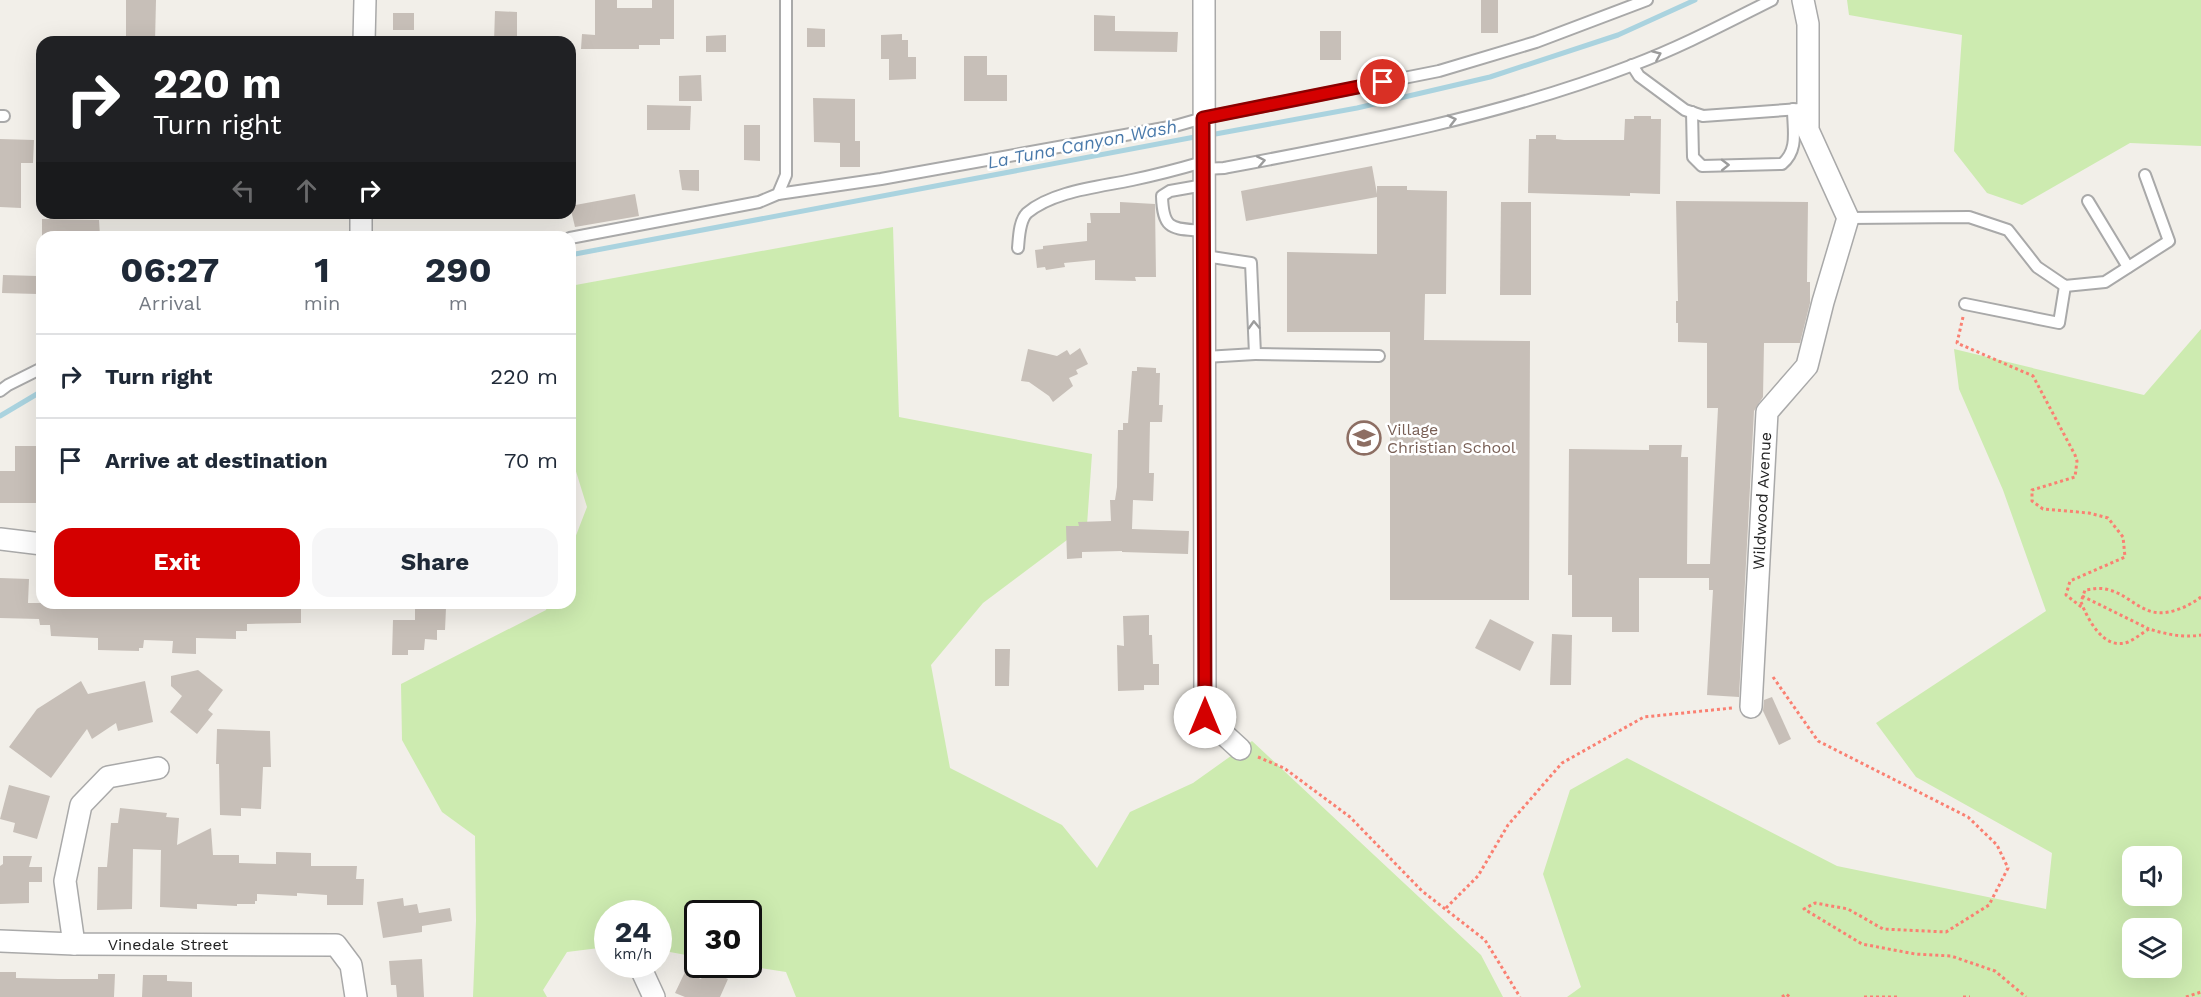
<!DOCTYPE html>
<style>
body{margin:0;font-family:"Work Sans",sans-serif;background:#f6f6f7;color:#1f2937;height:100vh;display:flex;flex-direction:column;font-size:22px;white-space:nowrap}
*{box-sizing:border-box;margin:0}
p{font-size:20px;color:#747a83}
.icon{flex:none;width:33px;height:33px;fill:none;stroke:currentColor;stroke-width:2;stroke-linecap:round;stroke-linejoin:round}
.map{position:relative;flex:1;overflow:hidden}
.side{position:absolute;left:36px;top:231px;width:540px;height:378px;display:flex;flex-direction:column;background:#fff;border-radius:18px;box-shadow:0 6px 24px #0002}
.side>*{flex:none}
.banner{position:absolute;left:36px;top:36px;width:540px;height:183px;border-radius:18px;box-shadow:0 6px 24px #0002;background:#202124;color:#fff;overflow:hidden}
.fabs{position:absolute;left:2122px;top:846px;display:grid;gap:12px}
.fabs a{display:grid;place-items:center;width:60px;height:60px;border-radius:12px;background:#fff;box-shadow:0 6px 24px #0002;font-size:30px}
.speed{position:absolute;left:594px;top:900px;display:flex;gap:12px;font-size:30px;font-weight:700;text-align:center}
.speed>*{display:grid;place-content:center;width:78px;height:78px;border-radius:50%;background:#fff;box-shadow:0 6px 24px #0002;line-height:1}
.speed small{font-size:15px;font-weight:400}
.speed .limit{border:3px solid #111;border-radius:9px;background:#fff;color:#111}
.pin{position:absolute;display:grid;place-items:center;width:51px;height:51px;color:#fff;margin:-26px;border:3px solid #fff;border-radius:50%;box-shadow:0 2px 6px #0007}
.me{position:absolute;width:66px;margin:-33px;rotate:0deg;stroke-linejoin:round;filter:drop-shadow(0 0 4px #0008)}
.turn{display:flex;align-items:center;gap:21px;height:126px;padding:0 18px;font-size:27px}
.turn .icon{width:78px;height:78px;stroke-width:2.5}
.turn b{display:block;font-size:42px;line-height:51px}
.lanes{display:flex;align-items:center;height:57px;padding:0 18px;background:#0003;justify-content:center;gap:30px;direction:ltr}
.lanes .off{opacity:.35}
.eta{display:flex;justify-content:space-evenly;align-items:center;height:102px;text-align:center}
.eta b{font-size:36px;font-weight:700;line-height:42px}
.primary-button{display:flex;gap:12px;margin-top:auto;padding:12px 18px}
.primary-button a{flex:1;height:69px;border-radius:18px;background:#d40000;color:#fff;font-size:24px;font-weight:700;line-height:69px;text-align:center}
.primary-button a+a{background:#f6f6f7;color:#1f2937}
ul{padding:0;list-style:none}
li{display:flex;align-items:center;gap:18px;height:84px;padding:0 18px;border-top:2px solid #e0e1e3}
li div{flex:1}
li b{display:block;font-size:22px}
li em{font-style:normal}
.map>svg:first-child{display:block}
</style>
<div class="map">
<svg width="2201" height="997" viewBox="0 0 2201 997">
<rect width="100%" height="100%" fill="#f2efe9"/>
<g fill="#cdebb0" fill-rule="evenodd">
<path d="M1847,0H2201V146L2130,143L2022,205L1987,193L1954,151L1962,35L1849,15Z"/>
<path d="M893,227L899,417L1092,454L1087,525L983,603L931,665L950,768L1062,825L1097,868L1130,812L1193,783L1252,741L1481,955L1503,997H796L786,972L741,965L748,964V914H698L697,957L659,950L658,914H608L607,947L567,952L543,990L547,997H473L476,921L475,836L442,812L402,740L401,684L546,610L549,603H570V551L587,507L570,452V286Z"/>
<path d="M2201,329V997H1567L1581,987L1543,874L1570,790L1627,758L1837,866L2046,909L2052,853L1916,777L1876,723L2046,611L2003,490L1959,389L1954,349L2144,395ZM2133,856H2172V896H2133ZM2133,928H2172V968H2133Z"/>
</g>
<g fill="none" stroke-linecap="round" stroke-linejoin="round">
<g stroke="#aad3df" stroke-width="5">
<path d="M1210,135L1357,108L1490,77L1618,35L1695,0"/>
<path d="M570,255L1200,136"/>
<path d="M0,416L42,391"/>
</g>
</g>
<g fill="#c7bfb8">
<path d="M126,0H156L155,42H126Z"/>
<path d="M595,0H617V8H652V0H674V39H660V45H639V49H581L582,34L595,35Z"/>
<rect x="1481" y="0" width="17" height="33"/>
<path d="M495,11L517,12V42H494Z"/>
<rect x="393" y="13" width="21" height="17"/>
<path d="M1094,15L1115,16V31L1178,32L1177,52L1094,51Z"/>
<path d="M807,28L825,29V47H807Z"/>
<rect x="1320" y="31" width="21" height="29"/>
<path d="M902,34V40H908V57H916V79L889,80V59H881V35Z"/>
<path d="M726,35V52H706V36Z"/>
<path d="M964,56H987V75H1007V101H964Z"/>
<path d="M701,75L702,101H679V76Z"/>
<path d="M813,98L855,99V141H860V167H840V143L814,142Z"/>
<path d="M647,105L691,106L690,130H647Z"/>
<path d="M1634,116H1651V119H1661L1660,194L1630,193V196L1528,193L1529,139H1536V135H1556V139L1564,140H1624L1625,119H1634Z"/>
<path d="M744,125H760V161L744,160Z"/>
<path d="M0,139L34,140L33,163H21V208L0,207Z"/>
<path d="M1372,166L1377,194V186H1407V190L1447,191L1446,294H1425L1424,340L1530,341L1529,600H1390V332H1287V252L1377,254V197L1246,221L1241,191Z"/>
<path d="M679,170H699V191L682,190Z"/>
<path d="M635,194L639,216L575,227L570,206Z"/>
<path d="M1676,201L1808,202L1807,282H1810V303L1800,343H1764L1763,397L1754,411L1739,697L1707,695L1713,590H1709V578H1639V632H1612V617H1572V575H1568L1569,449L1649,450V445H1682L1681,457H1688L1687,564H1710L1718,408H1707V343L1678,342V323H1676V301H1678Z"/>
<path d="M1120,202L1155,204L1156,277H1135L1136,281L1095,280V260L1064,263L1065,267L1046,270L1045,267L1037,268L1035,250L1043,249V246L1087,241V223H1091L1090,213H1120Z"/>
<path d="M1501,202H1531V295H1500Z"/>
<path d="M42,219L99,220L100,236L42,237Z"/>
<path d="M3,275L38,276L37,294L2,293Z"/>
<path d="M1080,348L1088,364L1076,370L1078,374L1069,378L1073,386L1053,402L1049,396L1029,382L1021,381L1028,349L1057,356L1067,350L1070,355Z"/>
<path d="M1137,367L1156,368V373H1160L1159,405H1163L1162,422H1150L1149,473H1154L1153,501L1133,500L1132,529L1189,531L1188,554L1122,552V551L1082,552V558L1067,559L1066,526H1079L1078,522L1111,521L1110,500H1115L1117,487L1118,430H1123V423H1128L1132,371H1137Z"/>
<path d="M15,446H42V503H0V471H15Z"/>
<path d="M0,578L29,579L28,603H86V607H116V603H301V623L247,624V631H236V639L196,638V654L172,653L173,641L144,640L143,648H139V651L98,650V638L51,636L50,625H40L39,619L0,618Z"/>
<path d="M426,603H442V608H446L445,630H437V640L425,639L424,650H408V655H392L393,620H415V607H426Z"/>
<path d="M1149,615V635H1152L1153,664H1159V685H1144V690L1118,691L1117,645L1124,646L1123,616Z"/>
<path d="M1490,619L1534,642L1520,671L1475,648Z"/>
<path d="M1552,634L1572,635L1571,685H1550Z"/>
<path d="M995,649H1010L1009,686H995Z"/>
<path d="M198,670L223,690L208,710L213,714L197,734L170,712L182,696L171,686V676Z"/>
<path d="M81,681L88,694L145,681L153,722L118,731L116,723L92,739L87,729L51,778L9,747L37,709Z"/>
<path d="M1772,697L1791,739L1779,745L1763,711L1764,700Z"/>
<path d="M217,729L270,731L271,767H263L261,809L241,808V816L220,815L219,764H216Z"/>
<path d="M9,785L50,796L37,839L13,832L15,823L0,819Z"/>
<path d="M120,808L167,813L166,817L179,818L177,845L211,828L213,855H239V863L276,864V852L311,853V866H357L356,879H364L363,905H327V895L297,893V896L257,894V901H255V904H237V906L197,904V909L160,907L161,850L133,849L132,909L97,910L98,867H107L111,823H118Z"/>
<path d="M3,856H32L29,867H42V882H29V903L0,904V866L3,864Z"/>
<path d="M403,898L404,906L417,904L419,913L450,908L452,921L422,926V932L383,938L377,902Z"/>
<path d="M422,959L424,997H397L396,985H391L389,961Z"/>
<path d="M706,969L728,979L720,997H685L675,993L685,972L701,979Z"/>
<path d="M0,972H16V978L58,979H98V974H115L114,997H0Z"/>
<path d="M143,975H167V981L192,982V997H142Z"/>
</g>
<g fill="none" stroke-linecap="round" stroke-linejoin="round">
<defs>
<g id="service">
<path d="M1632,65L1639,76L1685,110L1703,116L1800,109"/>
<path d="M1692,112L1693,157L1702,166L1782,164C1799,150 1793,130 1793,109"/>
<path d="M0,116H4"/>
<path d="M1203,169L1224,168C1362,142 1501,116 1633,65C1681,47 1726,23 1772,0"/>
<path d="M1204,185L1170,191L1162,196C1163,232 1173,228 1204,231"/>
<path d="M778,194L881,179L1175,126L1203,118L1439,71L1536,42L1647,0"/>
<path d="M2088,201L2128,267"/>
<path d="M1848,218L1969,217L2008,230L2037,267L2065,286L2105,282L2169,241L2145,175"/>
<path d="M570,238L759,202L778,194L786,175V0"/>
<path d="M1018,248C1019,238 1019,221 1027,213C1053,191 1099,187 1132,180C1156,175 1179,169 1203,162"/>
<path d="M1205,256L1251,263L1255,354L1205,357"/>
<path d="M1965,304L2059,323L2065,286"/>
<path d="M1255,354L1379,356"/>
<path d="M0,391L8,385L42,368"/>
</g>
<g id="minor">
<path d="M1204,0L1205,717L1240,749"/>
<path d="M364,42L365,0"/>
<path d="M361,213V237"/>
<path d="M0,539L42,544"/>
<path d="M1751,707L1767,412L1807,366L1823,302L1848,218L1808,130V24L1803,0"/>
<path d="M0,941L74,944L336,945L351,965L356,997"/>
<path d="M74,944L65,881L81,805L108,777L158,768"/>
<path d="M642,971L654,997"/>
</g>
</defs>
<use href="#service" stroke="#a9a9a9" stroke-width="14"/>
<use href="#minor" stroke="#a9a9a9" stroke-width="24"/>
<g stroke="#fa8072" stroke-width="3" stroke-dasharray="3 3" stroke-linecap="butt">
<path d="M1963,317L1957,343L2033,376L2075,455L2077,461L2075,477L2032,490V501L2043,509L2089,513L2108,518L2123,537L2125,557L2070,581L2066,595L2084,609"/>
<path d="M2082,596L2149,629"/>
<path d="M2201,597C2188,607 2164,618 2147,610C2134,605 2123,593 2109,590C2101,587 2093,589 2085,590L2081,602C2088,620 2104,651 2128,642C2135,639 2142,633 2149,629C2166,634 2182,638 2201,635"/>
<path d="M1773,677L1818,741L1968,817L1997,845L2008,868L1989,905L1946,932L1883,929L1848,909L1815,903L1804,909L1862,944L1915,954L1951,956L1995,971L2026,997"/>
<path d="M1258,757L1284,768L1350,817L1422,891L1485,940L1520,997"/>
<path d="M1446,908L1478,876L1508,825L1562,763L1644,717L1732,708"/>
<path d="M1782,997L1786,994L1790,997"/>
<path d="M1864,997H1897"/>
<path d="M1963,997H1970"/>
<path d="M2186,997L2201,992"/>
</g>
<use href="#service" stroke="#fff" stroke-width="10"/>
<use href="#minor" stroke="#fff" stroke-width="21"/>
</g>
<defs><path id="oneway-chevron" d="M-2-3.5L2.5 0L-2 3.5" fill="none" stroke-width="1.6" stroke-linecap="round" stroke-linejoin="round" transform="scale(1.5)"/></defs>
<g stroke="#9c9c9c">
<use href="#oneway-chevron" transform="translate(1657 55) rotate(-23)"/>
<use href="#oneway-chevron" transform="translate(1452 120) rotate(-14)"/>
<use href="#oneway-chevron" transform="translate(1261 161) rotate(-11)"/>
<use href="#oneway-chevron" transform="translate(1725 165) rotate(-1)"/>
<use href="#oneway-chevron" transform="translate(1254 325) rotate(-92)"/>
</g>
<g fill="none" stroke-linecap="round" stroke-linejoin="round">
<defs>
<path id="route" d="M1205,717L1203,118L1383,82"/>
</defs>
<use href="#route" stroke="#8a0000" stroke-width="15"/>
<use href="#route" stroke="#d40000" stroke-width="10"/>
</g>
<defs>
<symbol id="school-ring" viewBox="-11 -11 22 22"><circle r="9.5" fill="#fff" stroke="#8d6e63" stroke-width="1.5"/><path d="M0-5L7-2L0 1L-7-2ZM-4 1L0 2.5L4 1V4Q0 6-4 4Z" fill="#8d6e63"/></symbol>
</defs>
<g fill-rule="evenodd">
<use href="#school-ring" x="1345" y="419" width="38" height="38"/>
</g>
<g text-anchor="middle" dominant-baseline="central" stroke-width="5" stroke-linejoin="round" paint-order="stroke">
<g font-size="16" fill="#785e54" stroke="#fff" text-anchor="start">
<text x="1387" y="429">Village<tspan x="1387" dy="18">Christian School</tspan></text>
</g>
<g font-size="16" fill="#222" stroke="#fff">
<text transform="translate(1762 501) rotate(-87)">Wildwood Avenue</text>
<text x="168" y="944">Vinedale Street</text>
</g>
<g font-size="18" font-style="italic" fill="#4a7aab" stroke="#fff">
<text transform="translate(1082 144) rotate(-11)">La Tuna Canyon Wash</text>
</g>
</g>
</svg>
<div class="fabs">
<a><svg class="icon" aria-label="sound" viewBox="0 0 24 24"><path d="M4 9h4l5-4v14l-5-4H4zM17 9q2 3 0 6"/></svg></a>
<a><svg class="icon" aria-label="layers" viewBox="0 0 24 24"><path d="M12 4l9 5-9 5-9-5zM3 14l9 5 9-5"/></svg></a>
</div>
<div class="speed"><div>24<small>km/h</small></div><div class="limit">30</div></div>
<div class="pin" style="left:1383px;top:82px;background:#d93025"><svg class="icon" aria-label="arrive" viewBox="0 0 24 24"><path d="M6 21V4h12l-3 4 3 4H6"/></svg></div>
<svg class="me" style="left:1205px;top:717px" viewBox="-20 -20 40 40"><circle r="19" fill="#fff"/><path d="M0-13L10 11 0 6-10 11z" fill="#d40000"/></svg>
<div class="banner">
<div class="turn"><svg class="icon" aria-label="right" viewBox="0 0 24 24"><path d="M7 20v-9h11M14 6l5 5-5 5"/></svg><div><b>220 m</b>Turn right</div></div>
<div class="lanes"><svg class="icon off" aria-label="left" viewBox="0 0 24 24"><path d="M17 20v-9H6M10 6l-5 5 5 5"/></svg><svg class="icon off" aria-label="ahead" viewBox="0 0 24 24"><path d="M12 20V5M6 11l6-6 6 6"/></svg><svg class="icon" aria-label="right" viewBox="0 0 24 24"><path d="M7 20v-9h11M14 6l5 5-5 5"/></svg></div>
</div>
<section class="side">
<div class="eta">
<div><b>06:27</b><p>Arrival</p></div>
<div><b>1</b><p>min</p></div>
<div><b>290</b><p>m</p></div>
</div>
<ul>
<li><svg class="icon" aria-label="right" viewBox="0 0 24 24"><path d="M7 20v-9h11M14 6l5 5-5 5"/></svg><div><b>Turn right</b></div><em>220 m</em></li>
<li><svg class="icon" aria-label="arrive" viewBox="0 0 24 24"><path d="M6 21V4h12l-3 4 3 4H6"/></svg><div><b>Arrive at destination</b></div><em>70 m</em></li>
</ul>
<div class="primary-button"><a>Exit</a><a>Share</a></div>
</section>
</div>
